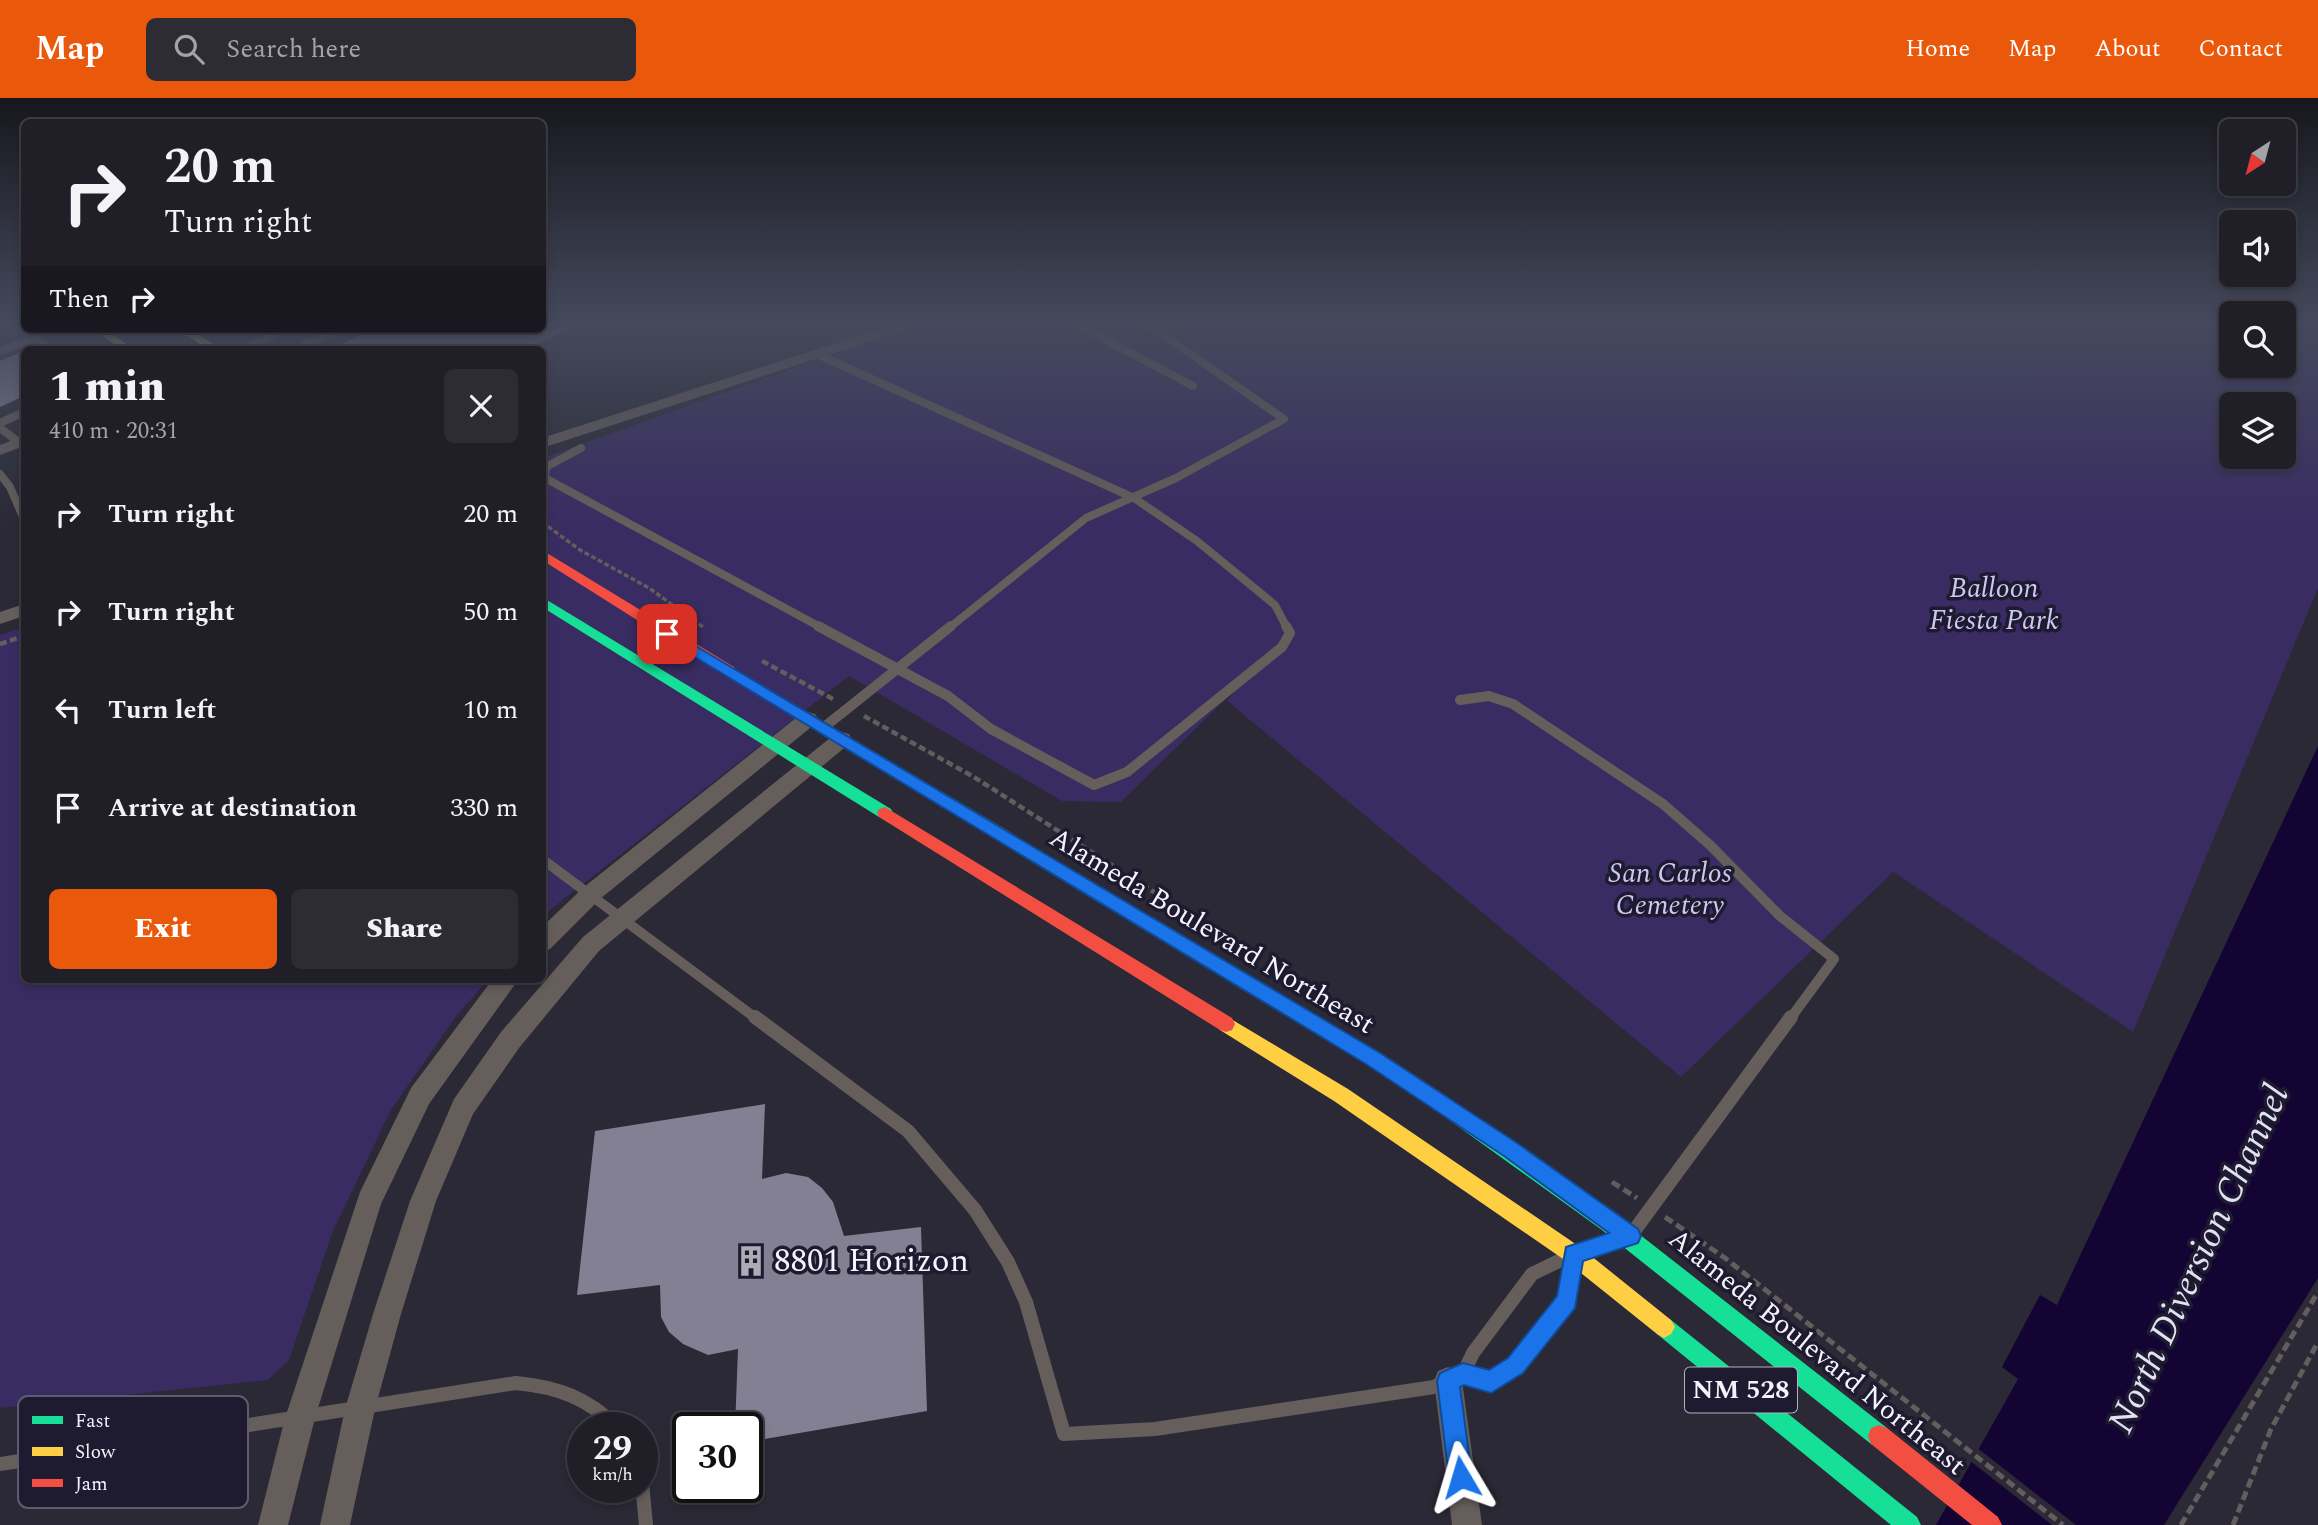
<!DOCTYPE html>
<meta charset="utf-8">
<style>
body{margin:0;font-family:Spectral,serif;background:#2d2c34;color:#f1f3f6;height:100vh;display:flex;flex-direction:column;font-size:26px;white-space:nowrap}
*{box-sizing:border-box;margin:0}
p{font-size:23px;color:#a2a2a8}
.icon{flex:none;width:38px;height:38px;fill:none;stroke:currentColor;stroke-width:2;stroke-linecap:round;stroke-linejoin:round}
.map{position:relative;flex:1;overflow:hidden}
.side{position:absolute;left:21px;top:248px;width:525px;height:637px;display:flex;flex-direction:column;background:#201f28;border-radius:10px;box-shadow:0 4px 10px #0003,0 0 0 2px #3d3d45}
.side>*{flex:none}
.banner{position:absolute;left:21px;top:21px;width:525px;height:214px;border-radius:10px;box-shadow:0 4px 10px #0003,0 0 0 2px #3d3d45;background:#201f28;color:#f1f3f6;overflow:hidden}
.needle{width:46px;rotate:216deg}
.tools{position:absolute;left:2219px;top:21px;display:grid;gap:14px}
.tools a{display:grid;place-items:center;width:77px;height:77px;border-radius:10px;background:#201f28;box-shadow:0 4px 10px #0003,0 0 0 2px #3d3d45;font-size:35px}
.speed{position:absolute;left:567px;top:1314px;display:flex;gap:14px;font-size:35px;font-weight:700;text-align:center}
.speed>*{display:grid;place-content:center;width:91px;height:91px;border-radius:50%;background:#201f28;box-shadow:0 4px 10px #0003,0 0 0 2px #3d3d45;line-height:1}
.speed small{font-size:18px;font-weight:400}
.speed .limit{border:4px solid #111;border-radius:10px;background:#fff;color:#111}
.pin{position:absolute;display:grid;place-items:center;width:60px;height:60px;color:#fff;margin:-30px;border-radius:14px;box-shadow:0 4px 10px #0006}
.me{position:absolute;width:77px;margin:-38px;rotate:353deg;stroke-linejoin:round;filter:drop-shadow(0 0 5px #0008)}
.turn{display:flex;align-items:center;gap:24px;height:147px;padding:0 28px;font-size:32px}
.turn .icon{width:91px;height:91px;stroke-width:2.5}
.turn b{display:block;font-size:49px;line-height:60px}
.then{display:flex;align-items:center;height:66px;padding:0 28px;background:#0003;gap:14px;font-size:26px}
.round{display:grid;place-items:center;flex:none;width:74px;height:74px;border-radius:10px;background:#2d2c34}
.overview{display:flex;align-items:center;justify-content:space-between;height:119px;padding:0 28px}
h1{font-size:42px;font-weight:800;line-height:52px}
.primary-button{display:flex;gap:14px;margin-top:auto;padding:14px 28px}
.primary-button a{flex:1;height:80px;border-radius:10px;background:#ea580c;color:#fff;font-size:28px;font-weight:800;line-height:80px;text-align:center}
.primary-button a+a{background:#2d2c34;color:#f1f3f6}
ul{padding:0;list-style:none}
li{display:flex;align-items:center;gap:21px;height:98px;padding:0 28px}
li div{flex:1}
li b{display:block;font-size:26px}
li em{font-style:normal}
header{display:flex;align-items:center;gap:42px;box-sizing:border-box;height:98px;padding:0 35px;background:#ea580c;color:#fff}
header strong{font-size:33px}
nav{display:flex;gap:38px;margin-inline-start:auto;font-size:24px}
.search{width:490px;height:63px;background:#2d2c34;display:flex;align-items:center;gap:18px;box-sizing:border-box;padding:0 24px;border-radius:10px;color:#a2a2a8;font-size:26px}
.map>svg:first-child{display:block}
</style>
<header>
<strong>Map</strong>
<div class="search"><svg class="icon" aria-label="search" viewBox="0 0 24 24"><circle cx="10" cy="10" r="6"/><path d="M15 15l6 6"/></svg>Search here</div>
<nav><a>Home</a><a>Map</a><a>About</a><a>Contact</a></nav>
</header>
<div class="map">
<svg width="2318" height="1427" viewBox="0 0 2318 1427">
<rect width="100%" height="100%" fill="#2a2935"/>
<g fill="#392c62" fill-rule="evenodd">
<path d="M914,227H2231V268H2284V227H2318V490L2133,934L1893,774L1681,979L1227,603L1235,592L1121,704L1062,703L849,578L551,811L543,820V360ZM2231,306H2284V359H2231Z"/>
<path d="M24,529V882H488L457,917L391,1012L333,1133L289,1262L268,1282L0,1310V537Z"/>
</g>
<path fill="#140433" d="M2318,648V1180L2164,1427H1936L2018,1281L2002,1269L2040,1197L2057,1207Z"/>
<path fill="#2a2935" d="M1976,1349L2076,1427H2052L1969,1362Z"/>
<g fill="#838093">
<path d="M374,231L390,234L396,231H567L526,252H329Z"/>
<path d="M24,253V298L0,309V263Z"/>
<path d="M765,1006L762,1081L786,1075L808,1079L822,1090L833,1104L844,1138L921,1129L927,1313L747,1344V1330H735L738,1251L708,1257L683,1246L669,1234L661,1219L660,1187L577,1197L595,1033Z"/>
</g>
<g fill="none" stroke-linecap="round" stroke-linejoin="round">
<path stroke="#635d5d" stroke-width="3.5" stroke-dasharray="5 2.5" stroke-linecap="butt" d="M542,424L580,452L649,490L703,529"/>
<g stroke="#635d5d" stroke-width="4.5" stroke-dasharray="7 3.5" stroke-linecap="butt">
<path d="M0,546L24,538"/>
<path d="M762,563L835,602"/>
<path d="M864,618L974,679L1182,812"/>
</g>
<g stroke="#635d5d" stroke-width="5" stroke-dasharray="9 4.5" stroke-linecap="butt">
<path d="M1612,1084L1637,1100"/>
<path d="M1665,1119L1725,1160L2063,1427"/>
<path d="M2181,1427L2318,1194"/>
<path d="M2233,1427L2271,1331L2318,1244"/>
</g>
<g stroke="#655e5a" stroke-width="8">
<path d="M16,227L53,252"/>
<path d="M1078,227L1193,288"/>
<path d="M305,252V247L341,231"/>
<path d="M0,253L34,240"/>
<path d="M817,256L1134,400L1197,443L1275,507L1287,530"/>
<path d="M0,325L24,314"/>
<path d="M0,330L20,345"/>
<path d="M581,350L546,369L545,380L822,530"/>
<path d="M0,376L10,389L24,421"/>
<path d="M949,530L1086,420L1176,380L1284,321L1149,227"/>
</g>
<g stroke="#655e5a" stroke-width="10">
<path d="M818,528L948,598L991,631L1094,687L1127,674L1282,549L1290,535L1286,528"/>
<path d="M1460,602L1489,598L1513,606L1663,706L1710,747L1780,818L1834,861L1790,921"/>
<path d="M823,630L951,528"/>
<path d="M542,761L757,921"/>
</g>
<g stroke="#655e5a" stroke-width="14">
<path d="M755,919L908,1033L975,1112L1008,1164L1026,1204L1064,1336L1155,1331L1434,1289L1463,1276L1491,1284L1515,1268L1567,1203L1572,1166"/>
<path d="M1634,1133L1791,919"/>
<path d="M1583,1153L1618,1142"/>
<path d="M1463,1276L1473,1255L1532,1176L1565,1160"/>
<path d="M0,1366L516,1285C558,1289 588,1300 618,1330"/>
<path d="M642,1385L646,1427"/>
</g>
<g fill="#655e5a" fill-rule="evenodd">
<path d="M892,227H913L911,230L542,350V340Z"/>
<path d="M275,231H294L251,252H232Z"/>
<path d="M24,338V348L0,357V347Z"/>
<path d="M24,506V518L0,526V514Z"/>
<path d="M808,614L815,616L818,621L815,626L600,801L550,851L542,853V829L584,789L801,616Z"/>
<path d="M842,634L849,636L852,641L849,646L599,853L519,950L473,1016L436,1103L401,1216L375,1311L350,1427H320L345,1311L373,1216L410,1103L454,1001L501,934L583,839L835,636Z"/>
<path d="M492,882H518L429,1006L381,1106L315,1320L288,1427H258L285,1320L360,1094L411,990Z"/>
<path d="M1448,1269L1458,1273L1462,1283L1482,1427H1452L1434,1283L1438,1273Z"/>
</g>
<g fill="#16e098" fill-rule="evenodd">
<path d="M542,499L891,711L893,715L891,719H879L542,509Z"/>
<path d="M729,568L1010,734L1012,738L1010,742H998L724,577L722,573L724,569Z"/>
<path d="M1441,996L1505,1038L1616,1118L1887,1330L1890,1338L1887,1346L1879,1349L1871,1346L1602,1132L1434,1011L1432,1005L1434,999Z"/>
<path d="M1664,1218L1671,1222L1917,1419L1921,1427H1891L1657,1236L1653,1229L1657,1222Z"/>
</g>
<g fill="#ffcf43" fill-rule="evenodd">
<path d="M93,231H105L135,252H123Z"/>
<path d="M177,231H190L222,252H209Z"/>
<path d="M1004,732L1379,954L1448,999L1450,1005L1448,1011L1441,1014L1434,1011L1367,966L998,742L996,738L998,734Z"/>
<path d="M1226,918L1348,991L1580,1149L1671,1222L1675,1229L1671,1236L1664,1240L1657,1236L1566,1163L1334,1003L1220,932L1217,926L1220,920Z"/>
</g>
<g fill="#f24e42" fill-rule="evenodd">
<path d="M542,452L734,569L736,573L734,577H724L542,462Z"/>
<path d="M885,709L1232,920L1235,926L1232,932L1226,934L1220,932L879,719L877,715L879,711Z"/>
<path d="M1879,1327L1887,1330L1998,1419L2002,1427H1972L1871,1346L1868,1338L1871,1330Z"/>
</g>
</g>
<linearGradient id="sky" x2="0" y2="1"><stop stop-color="#17171d"/><stop offset="0.53" stop-color="#44495c"/><stop offset="1" stop-color="#44495c" stop-opacity="0"/></linearGradient>
<rect width="2318" height="427" fill="url(#sky)"/>
<path fill="#1a73e8" stroke="#114b97" stroke-width="2" d="M667,531L1380,955L1517,1045L1638,1131L1641,1138L1638,1145L1583,1163L1575,1210L1523,1275L1491,1295L1464,1287L1460,1289L1472,1379L1469,1387L1461,1390L1452,1387L1449,1379L1437,1283L1440,1275L1463,1265L1489,1272L1508,1260L1557,1198L1566,1149L1609,1135L1504,1058L1366,966L662,539L660,536Z"/>
<defs>
<symbol id="building-bare" viewBox="-9 -9 18 18"><path d="M-4-6H4V6H1V3H-1V6H-4ZM-2.5-4.3h1.7v1.8h-1.7ZM.8-4.3h1.7v1.8H.8ZM-2.5-1h1.7V.8h-1.7ZM.8-1h1.7V.8H.8Z" fill="#adacb6" stroke="#1e1a30" stroke-width="2.5" paint-order="stroke"/></symbol>
</defs>
<g fill-rule="evenodd">
<use href="#building-bare" x="729" y="1141" width="44" height="44"/>
</g>
<g text-anchor="middle" dominant-baseline="central" stroke-width="7" stroke-linejoin="round" paint-order="stroke">
<rect fill="#1e1a30" stroke="#b4b2bf" stroke-width="2" x="1685" y="1269.5" width="112" height="45" rx="5"/>
<g font-size="26" font-weight="bold" fill="#f4f3fc">
<text x="1741" y="1292">NM 528</text>
</g>
<g font-size="28" font-style="italic" fill="#cdc8f2" stroke="#1e1a30">
<text x="1994" y="490">Balloon<tspan x="1994" dy="32">Fiesta Park</tspan></text>
<text x="1670" y="775">San Carlos<tspan x="1670" dy="32">Cemetery</tspan></text>
</g>
<g font-size="28" fill="#f4f3fc" stroke="#1e1a30">
<text transform="translate(1212 833) rotate(31)">Alameda Boulevard Northeast</text>
<text transform="translate(1817 1254) rotate(39)">Alameda Boulevard Northeast</text>
</g>
<g font-size="33" fill="#f4f3fc" stroke="#1e1a30" text-anchor="start">
<text x="774" y="1163">8801 Horizon</text>
</g>
<g font-size="37" font-style="italic" fill="#e2e0f5" stroke="#1e1a30">
<text transform="translate(2199 1161) rotate(-65)">North Diversion Channel</text>
</g>
</g>
<rect x="18" y="1298" width="230" height="112" rx="10" fill="#1e1a30" stroke="#5e5b6d" stroke-width="2"/>
<rect x="32" y="1318" width="31" height="8" fill="#16e098"/>
<rect x="32" y="1349" width="31" height="9" fill="#ffcf43"/>
<rect x="32" y="1381" width="31" height="8" fill="#f24e42"/>
<g font-size="19" fill="#f4f3fc">
<text x="75" y="1329">Fast</text>
<text x="75" y="1360">Slow</text>
<text x="75" y="1392">Jam</text>
</g>
</svg>
<div class="tools">
<a><svg class="needle" viewBox="-14 -14 28 28"><path d="M0-13l5 13h-10z" fill="#e53935"/><path d="M0 13l5-13h-10z" fill="#a2a2a8"/></svg></a>
<a><svg class="icon" aria-label="sound" viewBox="0 0 24 24"><path d="M4 9h4l5-4v14l-5-4H4zM17 9q2 3 0 6"/></svg></a>
<a><svg class="icon" aria-label="search" viewBox="0 0 24 24"><circle cx="10" cy="10" r="6"/><path d="M15 15l6 6"/></svg></a>
<a><svg class="icon" aria-label="layers" viewBox="0 0 24 24"><path d="M12 4l9 5-9 5-9-5zM3 14l9 5 9-5"/></svg></a>
</div>
<div class="speed"><div>29<small>km/h</small></div><div class="limit">30</div></div>
<div class="pin" style="left:667px;top:536px;background:#d93025"><svg class="icon" aria-label="arrive" viewBox="0 0 24 24"><path d="M6 21V4h12l-3 4 3 4H6"/></svg></div>
<svg class="me" style="left:1461px;top:1379px" viewBox="-20 -20 40 40"><path d="M0-17L14 15 0 8-14 15z" fill="#1a73e8" stroke="#fff" stroke-width="4"/></svg>
<div class="banner">
<div class="turn"><svg class="icon" aria-label="right" viewBox="0 0 24 24"><path d="M7 20v-9h11M14 6l5 5-5 5"/></svg><div><b>20 m</b>Turn right</div></div>
<div class="then">Then<svg class="icon" aria-label="right" viewBox="0 0 24 24"><path d="M7 20v-9h11M14 6l5 5-5 5"/></svg></div>
</div>
<section class="side">
<div class="overview"><div><h1>1 min</h1><p>410 m · 20:31</p></div><a class="round"><svg class="icon" aria-label="close" viewBox="0 0 24 24"><path d="M6 6l12 12M18 6L6 18"/></svg></a></div>
<ul>
<li><svg class="icon" aria-label="right" viewBox="0 0 24 24"><path d="M7 20v-9h11M14 6l5 5-5 5"/></svg><div><b>Turn right</b></div><em>20 m</em></li>
<li><svg class="icon" aria-label="right" viewBox="0 0 24 24"><path d="M7 20v-9h11M14 6l5 5-5 5"/></svg><div><b>Turn right</b></div><em>50 m</em></li>
<li><svg class="icon" aria-label="left" viewBox="0 0 24 24"><path d="M17 20v-9H6M10 6l-5 5 5 5"/></svg><div><b>Turn left</b></div><em>10 m</em></li>
<li><svg class="icon" aria-label="arrive" viewBox="0 0 24 24"><path d="M6 21V4h12l-3 4 3 4H6"/></svg><div><b>Arrive at destination</b></div><em>330 m</em></li>
</ul>
<div class="primary-button"><a>Exit</a><a>Share</a></div>
</section>
</div>
